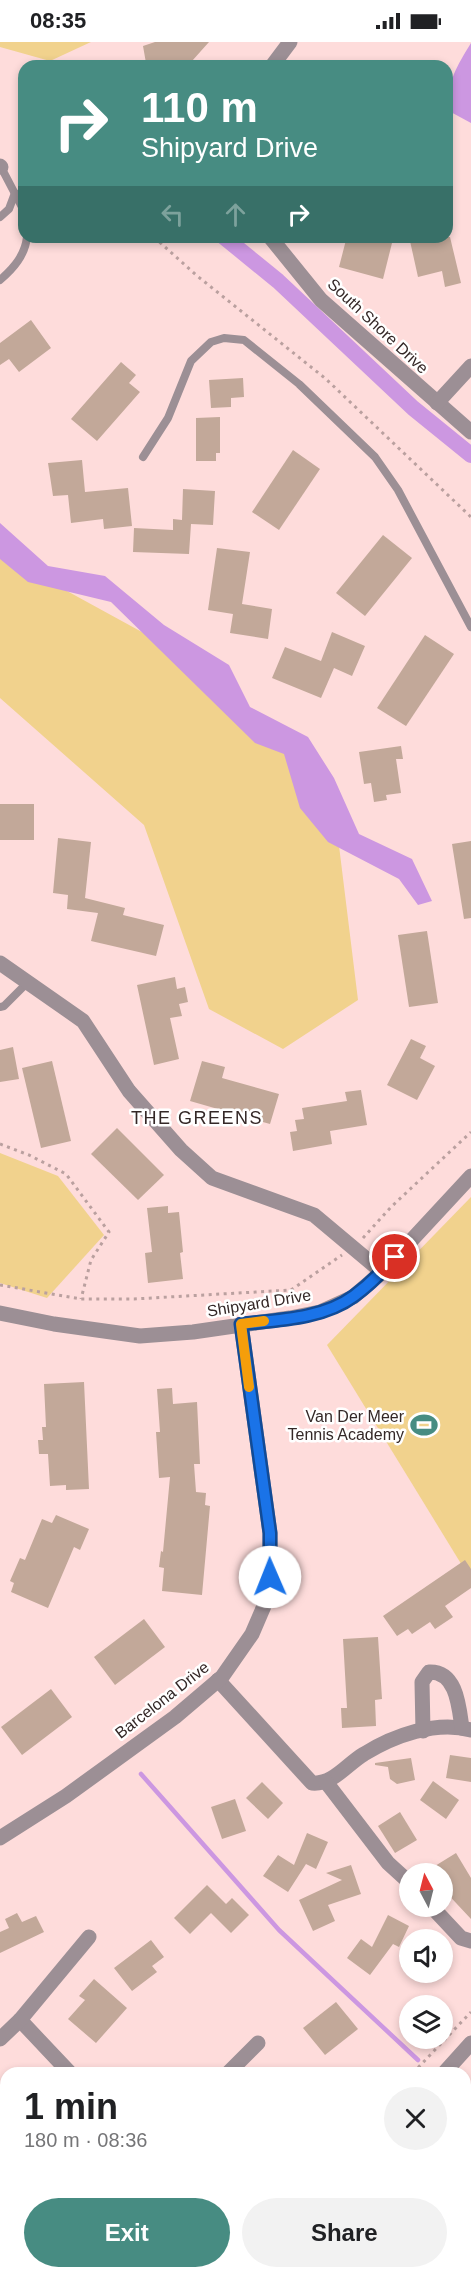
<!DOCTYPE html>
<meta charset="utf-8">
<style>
body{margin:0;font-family:Helvetica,sans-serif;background:#f2f2f2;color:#202124;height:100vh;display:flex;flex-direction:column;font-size:22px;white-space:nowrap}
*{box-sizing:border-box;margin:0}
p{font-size:20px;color:#757577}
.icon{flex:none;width:33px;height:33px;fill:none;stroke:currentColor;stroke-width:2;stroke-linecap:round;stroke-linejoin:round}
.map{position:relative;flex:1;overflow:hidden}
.drawer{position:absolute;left:0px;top:2025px;width:471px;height:212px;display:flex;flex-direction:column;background:#fff;border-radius:18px 18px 0 0;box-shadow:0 3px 9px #0003}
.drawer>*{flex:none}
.banner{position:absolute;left:18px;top:18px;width:435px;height:183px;border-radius:18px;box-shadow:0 3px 9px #0003;background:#478c82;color:#fff;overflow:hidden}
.needle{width:39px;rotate:353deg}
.controls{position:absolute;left:399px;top:1821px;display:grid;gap:12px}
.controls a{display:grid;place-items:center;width:54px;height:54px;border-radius:50%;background:#fff;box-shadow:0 3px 9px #0003;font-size:30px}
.pin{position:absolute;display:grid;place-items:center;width:51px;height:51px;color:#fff;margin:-26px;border:3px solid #fff;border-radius:50%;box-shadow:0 2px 6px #0007}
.me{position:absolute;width:66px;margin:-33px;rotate:359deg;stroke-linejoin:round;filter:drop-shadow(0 0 4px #0008)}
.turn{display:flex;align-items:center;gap:21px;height:126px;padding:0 24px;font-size:27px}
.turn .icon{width:78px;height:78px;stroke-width:2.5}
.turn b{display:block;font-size:42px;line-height:51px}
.lanes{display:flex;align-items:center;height:57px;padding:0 24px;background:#0003;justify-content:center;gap:30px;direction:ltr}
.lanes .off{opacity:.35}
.round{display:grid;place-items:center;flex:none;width:63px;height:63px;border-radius:32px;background:#f2f2f2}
.overview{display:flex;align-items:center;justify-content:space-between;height:102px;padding:0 24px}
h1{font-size:36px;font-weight:800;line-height:45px}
.cta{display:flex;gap:12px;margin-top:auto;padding:12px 24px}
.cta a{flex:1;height:69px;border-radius:36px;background:#478c82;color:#fff;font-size:24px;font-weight:800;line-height:69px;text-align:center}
.cta a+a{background:#f2f2f2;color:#202124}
.status{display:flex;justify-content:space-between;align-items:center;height:42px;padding:0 30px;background:#fff;direction:ltr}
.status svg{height:16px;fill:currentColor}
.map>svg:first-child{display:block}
</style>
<div class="status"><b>08:35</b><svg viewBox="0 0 49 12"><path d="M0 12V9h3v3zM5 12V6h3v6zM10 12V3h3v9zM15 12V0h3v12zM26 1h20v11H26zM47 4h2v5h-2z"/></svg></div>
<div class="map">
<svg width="471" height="2236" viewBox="0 0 471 2236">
<rect width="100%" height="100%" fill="#fedcdb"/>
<g fill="#f1d28d">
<path d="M0,0H91L50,19L0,5Z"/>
<path d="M0,501L67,549L162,601L333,755L358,958L283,1007L209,967L144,783L0,656Z"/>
<path d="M0,1111L58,1134L104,1193L47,1256L0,1241Z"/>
<path d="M471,1155V1538L327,1303Z"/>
</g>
<g fill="#cc97e1">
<path d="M471,1V81L447,68C447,40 457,24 471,1Z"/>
<path d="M0,481L48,524L105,534L164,583L229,623L250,665L308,695L334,736L359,792L412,817L432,859L418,863L399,837L328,800L300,766L284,712L255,701L111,560L28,540L0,517Z"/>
</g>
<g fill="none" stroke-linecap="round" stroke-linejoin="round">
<path stroke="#cc97e1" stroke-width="4.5" d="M141,1732L279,1888L418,2018"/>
<path stroke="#cc97e1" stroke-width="16" d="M224,195L278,239L413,366L471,413"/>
</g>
<g fill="#c2a899">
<path d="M155,0H209L192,19L184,20L185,24H153V20L146,21L143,4Z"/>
<path d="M357,195H368L392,201L383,237L339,225L346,198L356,201Z"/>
<path d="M427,195H450L461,241L445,245L442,229L418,235L410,199Z"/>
<path d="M31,278L51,306L19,330L9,317L0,323V301Z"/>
<path d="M121,320L136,333L129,341L140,350L97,399L71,377Z"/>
<path d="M243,336L244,355L231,356V365L211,366L209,338Z"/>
<path d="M220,375V411H216V419H196V376Z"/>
<path d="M293,408L320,427L279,488L252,470Z"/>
<path d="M82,418L85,450L128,446L132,484L104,487L103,477L71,481L68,453L53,454L48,421Z"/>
<path d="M183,447L215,449L213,483L191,482L189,512L133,510L134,486L173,488V477L182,478Z"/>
<path d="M383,493L412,516L365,574L336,551Z"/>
<path d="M217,506L250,510L242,562L272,567L268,597L230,591L233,572L208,568Z"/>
<path d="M332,590L365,604L352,634L334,626L321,656L272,636L285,605L321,619Z"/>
<path d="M425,593L454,612L406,684L377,666Z"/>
<path d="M401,704L403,717H396L401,751L386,753L387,758L374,760L371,741L364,742L359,710Z"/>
<rect x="0" y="762" width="34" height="36"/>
<path d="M58,796L91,800L85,856L125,866L123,873L164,883L156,914L91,899L98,871L67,867L68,853L53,851Z"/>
<path d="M471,799V876L464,877L452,802Z"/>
<path d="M427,889L438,961L409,965L398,893Z"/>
<path d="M175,935L177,947L185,945L188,960L179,962L182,974L170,976L179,1017L154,1023L137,943Z"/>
<path d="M411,997L426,1004L420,1016L435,1024L417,1058L387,1043Z"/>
<path d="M13,1005L19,1037L0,1040V1008Z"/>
<path d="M52,1019L71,1099L41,1106L22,1026Z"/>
<path d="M202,1019L225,1025L222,1036L279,1052L270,1082L190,1059Z"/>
<path d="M361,1048L367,1083L330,1089L332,1102L293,1109L290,1090L297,1089L295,1078L304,1077L302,1066L347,1059L345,1050Z"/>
<path d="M117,1086L164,1133L138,1158L91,1112Z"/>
<path d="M168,1164V1171L179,1170L183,1210L180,1211L183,1237L148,1241L145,1211L152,1210L147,1166Z"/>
<path d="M84,1340L89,1447L66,1448V1443L50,1444L48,1412H39L38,1398H43L42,1385H46L44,1342Z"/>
<path d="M172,1346L173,1362L197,1360L200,1422H194L196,1450L206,1451L205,1463L210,1464L202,1553L162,1549L164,1526L159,1525L161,1509L163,1510L170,1435L159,1436L156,1390H160L157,1347Z"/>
<path d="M56,1473L89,1487L80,1508L74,1505L48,1566L11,1550L14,1541L10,1539L20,1516L25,1518L42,1477L52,1481Z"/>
<path d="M465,1518L471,1527V1546L445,1564L453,1575L435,1587L430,1580L412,1592L408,1587L397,1594L383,1574Z"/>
<path d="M144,1577L165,1605L115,1643L94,1615Z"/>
<path d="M378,1595L382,1657L375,1658L376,1684L342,1686L341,1666H347L343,1597Z"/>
<path d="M51,1647L72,1675L22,1713L1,1685Z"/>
<path d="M450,1713L471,1716V1740L446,1736Z"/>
<path d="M411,1716L415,1738L397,1742L390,1737L388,1725L375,1723V1721Z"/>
<path d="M433,1739L459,1758L446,1777L420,1758Z"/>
<path d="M262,1740L283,1761L268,1777L246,1756Z"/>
<path d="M235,1757L246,1789L222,1797L211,1765Z"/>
<path d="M400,1770L417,1798L395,1811L378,1784Z"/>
<path d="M307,1791L328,1800L316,1827L306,1822L288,1850L263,1834L278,1813L294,1823Z"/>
<path d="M456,1811L471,1836V1877L442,1846V1832H422Z"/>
<path d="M351,1823L361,1852L328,1863L335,1879L313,1889L299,1858L342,1838L326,1831Z"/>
<path d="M207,1843L226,1862L232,1856L249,1873L231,1891L211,1871L190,1892L174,1876Z"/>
<path d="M17,1871L22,1880L36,1874L44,1890L0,1911V1890L9,1886L5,1877Z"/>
<path d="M388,1873L409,1884L399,1905L393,1902L370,1933L347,1916L361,1897L372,1905Z"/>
<path d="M151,1898L164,1915L152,1924L157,1930L132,1949L114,1926Z"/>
<path d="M94,1937L127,1966L96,2001L68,1977L85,1958L79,1954Z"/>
<path d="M336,1960L358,1987L325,2013L303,1986Z"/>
</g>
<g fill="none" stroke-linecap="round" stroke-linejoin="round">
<g stroke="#baa09f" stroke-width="3" stroke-dasharray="3 4.5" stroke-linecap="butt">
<path d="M154,195L196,233L326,337L471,475"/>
<path d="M0,1102L29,1113L66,1132L109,1190L91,1218L81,1257"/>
<path d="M363,1196L391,1165L471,1090"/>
<path d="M0,1243L81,1257H134L291,1248L342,1213"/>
<path d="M413,2031L471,1970"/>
<path d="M214,2236L220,2230"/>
</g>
<g stroke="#9c8f95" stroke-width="8">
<path d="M1,125L24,169"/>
<path d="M0,175L9,167L15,151"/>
<path d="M0,238C14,226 25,213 27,195"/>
<path d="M143,415L168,376L191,319L211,300L224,296L244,298L299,342L375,415L398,448L471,585"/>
<path d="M0,965L4,964L27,941"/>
</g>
<g stroke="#9c8f95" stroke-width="15">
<path d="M272,24L290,0"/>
<path d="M0,124L1,125"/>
<path d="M270,195L321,258L471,390"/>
<path d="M437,361L471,324"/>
<path d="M0,921L83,979L129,1049L181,1108L212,1136L314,1173L382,1230"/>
<path d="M0,1271L54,1282L140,1294L193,1290L290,1276L320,1270L353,1255L382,1230L471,1134"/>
<path d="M218,1638L312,1741C333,1743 347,1722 364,1712C393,1694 436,1678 471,1688"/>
<path d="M423,1689L422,1640L429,1630C457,1629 459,1665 462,1686"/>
<path d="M326,1740L388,1821L410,1841"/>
<path d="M0,1796L66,1754L175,1675L222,1635L252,1592L264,1564L270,1535V1491L241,1282"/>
<path d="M431,1864L461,1896L471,1899"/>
<path d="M20,1978L70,2031"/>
<path d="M0,1997L20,1978L89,1895"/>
<path d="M228,2031L258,2001"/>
<path d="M444,2031L471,2001"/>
<path d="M465,2203L471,2208"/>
<path d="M465,2228L471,2233"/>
<path d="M266,2230L271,2236"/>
<path d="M36,2233L38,2230"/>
<path d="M246,2236L251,2230"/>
</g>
</g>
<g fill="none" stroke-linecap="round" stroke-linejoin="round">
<defs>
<path id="route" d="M270,1535V1491L241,1282C278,1278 323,1277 354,1254C369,1243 383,1229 395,1215"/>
</defs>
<use href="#route" stroke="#114b97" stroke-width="15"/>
<use href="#route" stroke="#1a73e8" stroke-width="10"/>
<path stroke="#f59e0b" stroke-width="10" d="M249,1345L241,1282L264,1279"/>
</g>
<defs>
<symbol id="stadium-bare" viewBox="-9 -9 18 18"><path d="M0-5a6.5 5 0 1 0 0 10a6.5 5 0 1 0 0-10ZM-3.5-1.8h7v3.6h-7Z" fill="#478c82" stroke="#fff" stroke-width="2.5" paint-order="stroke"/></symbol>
</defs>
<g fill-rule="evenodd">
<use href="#stadium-bare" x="405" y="1364" width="38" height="38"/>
</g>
<g text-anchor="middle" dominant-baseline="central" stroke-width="5" stroke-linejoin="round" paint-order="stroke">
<g font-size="16" fill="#342827" stroke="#fff">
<text transform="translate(378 284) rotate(43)">South Shore Drive</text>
<text transform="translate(259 1261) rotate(-9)">Shipyard Drive</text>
<text transform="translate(162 1658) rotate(-38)">Barcelona Drive</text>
</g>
<g font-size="16" fill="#342827" stroke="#fff" text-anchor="end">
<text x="404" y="1374">Van Der Meer<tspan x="404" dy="18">Tennis Academy</tspan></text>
</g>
<g font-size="18" letter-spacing="1.5" fill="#342827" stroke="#fff">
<text x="197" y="1076">THE GREENS</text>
</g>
</g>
</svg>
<div class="controls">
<a><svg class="needle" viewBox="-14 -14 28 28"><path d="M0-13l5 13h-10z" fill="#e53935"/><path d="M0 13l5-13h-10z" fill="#757577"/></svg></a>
<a><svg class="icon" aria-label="sound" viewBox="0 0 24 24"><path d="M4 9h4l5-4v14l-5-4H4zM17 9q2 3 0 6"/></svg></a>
<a><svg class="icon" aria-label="layers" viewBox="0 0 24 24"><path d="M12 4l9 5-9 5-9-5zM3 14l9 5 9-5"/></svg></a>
</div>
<div class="pin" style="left:395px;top:1215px;background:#d93025"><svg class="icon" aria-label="arrive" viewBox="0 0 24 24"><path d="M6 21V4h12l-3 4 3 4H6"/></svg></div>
<svg class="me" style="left:270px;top:1535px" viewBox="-20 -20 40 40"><circle r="19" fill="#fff"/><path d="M0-13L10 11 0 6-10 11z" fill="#1a73e8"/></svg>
<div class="banner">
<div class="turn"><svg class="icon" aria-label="right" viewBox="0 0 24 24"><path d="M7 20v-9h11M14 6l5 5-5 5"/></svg><div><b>110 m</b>Shipyard Drive</div></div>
<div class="lanes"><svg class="icon off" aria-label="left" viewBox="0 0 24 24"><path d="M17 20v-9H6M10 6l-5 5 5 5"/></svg><svg class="icon off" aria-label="ahead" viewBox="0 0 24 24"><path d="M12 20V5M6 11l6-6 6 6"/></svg><svg class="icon" aria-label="right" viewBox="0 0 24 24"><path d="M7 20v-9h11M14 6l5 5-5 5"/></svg></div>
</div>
<section class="drawer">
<div class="overview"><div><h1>1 min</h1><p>180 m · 08:36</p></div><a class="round"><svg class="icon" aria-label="close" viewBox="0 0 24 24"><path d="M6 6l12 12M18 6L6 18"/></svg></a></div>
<div class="cta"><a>Exit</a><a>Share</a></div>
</section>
</div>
